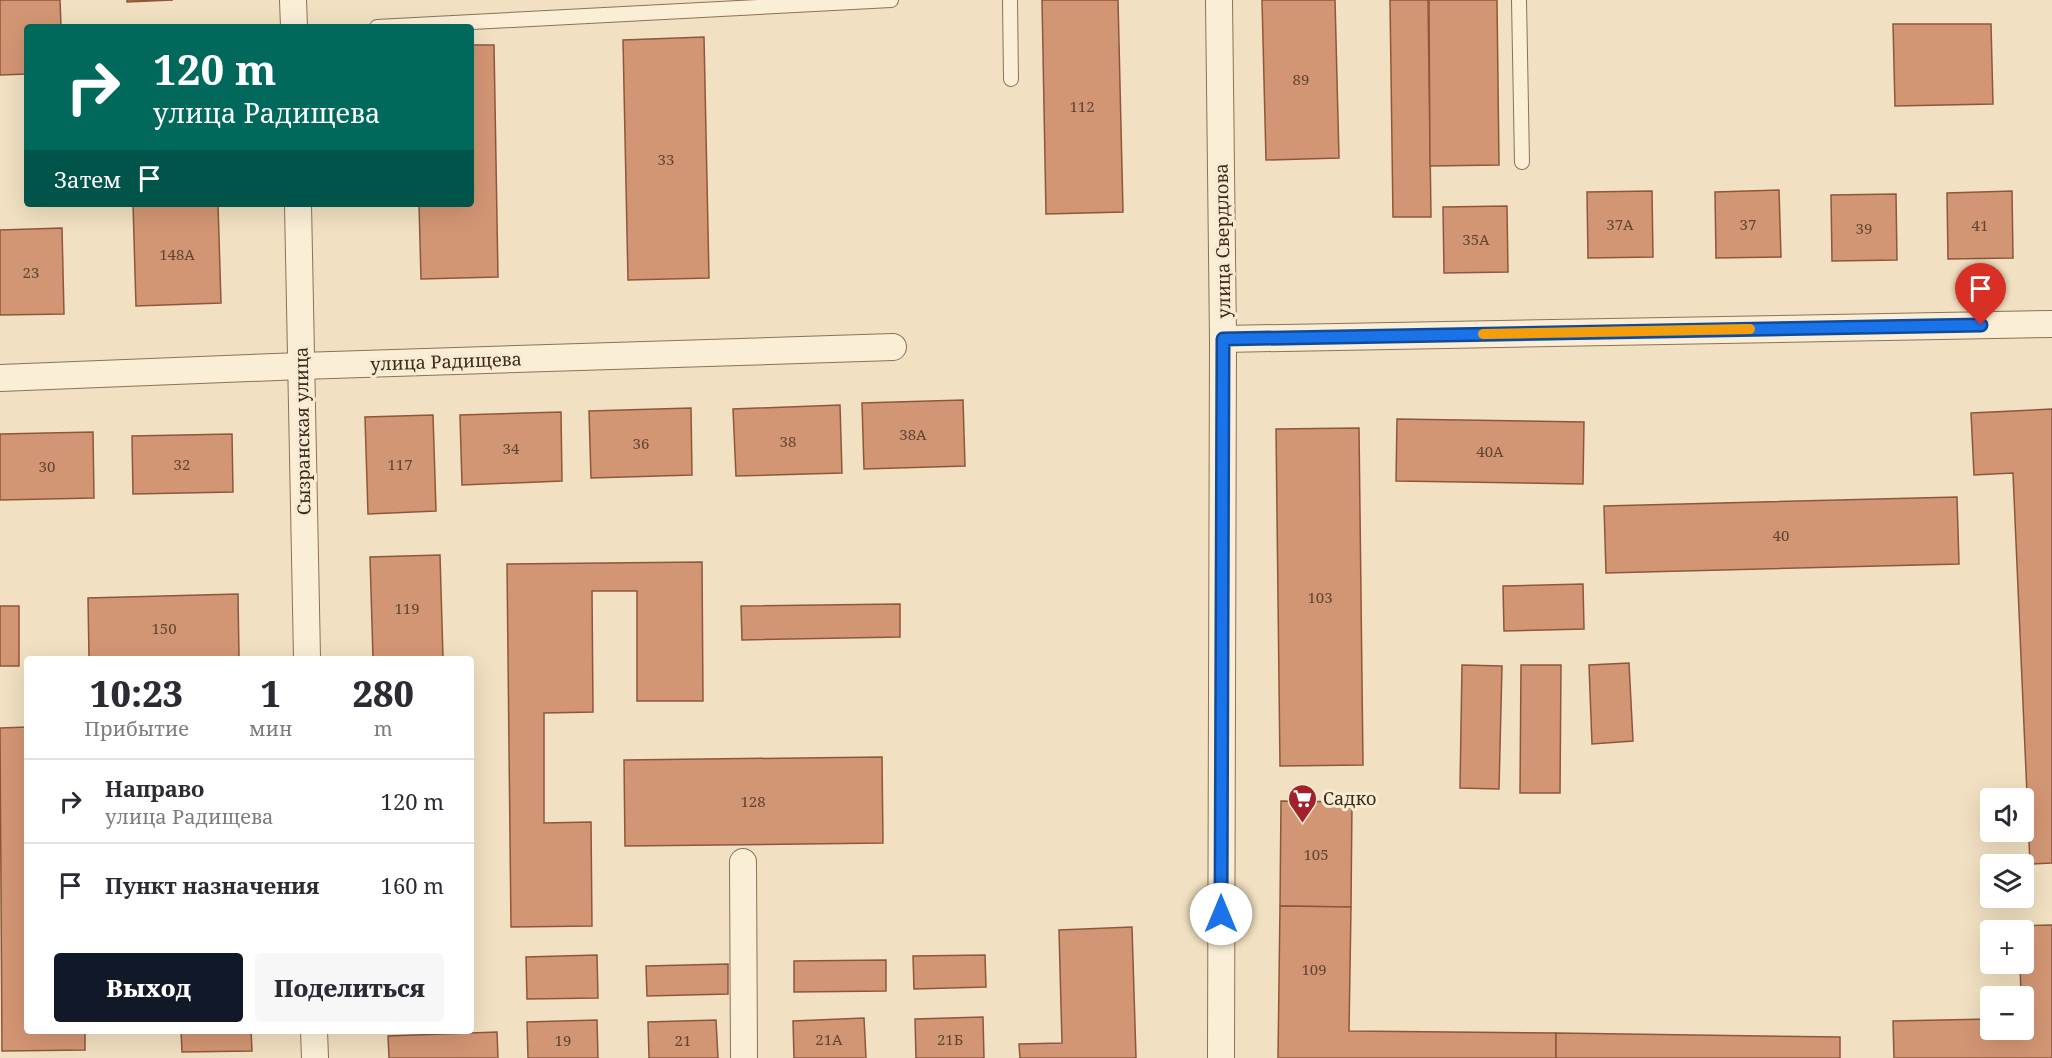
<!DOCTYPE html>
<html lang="ru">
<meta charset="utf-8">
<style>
body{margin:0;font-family:"Noto Serif",serif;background:#f7f7f7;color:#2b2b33;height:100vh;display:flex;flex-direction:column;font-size:22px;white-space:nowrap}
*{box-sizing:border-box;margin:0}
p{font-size:20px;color:#7c7c81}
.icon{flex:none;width:33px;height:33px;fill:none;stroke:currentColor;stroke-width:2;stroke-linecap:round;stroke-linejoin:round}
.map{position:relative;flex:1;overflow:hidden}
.sheet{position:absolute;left:24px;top:656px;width:450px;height:378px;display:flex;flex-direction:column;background:#fff;border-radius:6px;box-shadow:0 6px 24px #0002}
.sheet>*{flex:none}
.banner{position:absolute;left:24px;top:24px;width:450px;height:183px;border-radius:6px;box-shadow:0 6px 24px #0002;background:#00695c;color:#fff;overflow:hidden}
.buttons{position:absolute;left:1980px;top:788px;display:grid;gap:12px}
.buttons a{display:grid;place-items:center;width:54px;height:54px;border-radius:6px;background:#fff;box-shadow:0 6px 24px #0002;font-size:30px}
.pin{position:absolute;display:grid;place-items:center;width:51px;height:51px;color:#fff;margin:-62px -26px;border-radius:50% 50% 50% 0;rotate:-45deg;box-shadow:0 0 6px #0007}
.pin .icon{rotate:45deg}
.me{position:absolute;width:66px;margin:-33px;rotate:0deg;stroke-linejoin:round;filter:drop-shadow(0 0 4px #0008)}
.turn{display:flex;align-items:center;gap:21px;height:126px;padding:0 30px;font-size:27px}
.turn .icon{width:78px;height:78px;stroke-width:2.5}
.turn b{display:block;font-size:42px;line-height:51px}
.then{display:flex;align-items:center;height:57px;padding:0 30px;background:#0003;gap:12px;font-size:22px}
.eta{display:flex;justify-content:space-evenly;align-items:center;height:102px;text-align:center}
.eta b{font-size:36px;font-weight:800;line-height:42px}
.action{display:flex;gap:12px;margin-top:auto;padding:12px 30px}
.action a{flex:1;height:69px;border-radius:6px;background:#111827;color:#fff;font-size:24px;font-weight:800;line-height:69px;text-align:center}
.action a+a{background:#f7f7f7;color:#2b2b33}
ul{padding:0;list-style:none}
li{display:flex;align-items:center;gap:18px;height:84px;padding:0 30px;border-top:2px solid #e1e1e2}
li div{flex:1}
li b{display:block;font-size:22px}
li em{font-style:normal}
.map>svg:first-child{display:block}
</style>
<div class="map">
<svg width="2052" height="1058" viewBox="0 0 2052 1058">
<rect width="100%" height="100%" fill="#f1e0c1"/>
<g fill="#d39674" stroke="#8e573b" stroke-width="1.5">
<path d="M0,0H60L61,27H27V74L0,75Z"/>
<path d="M127,0H173L127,2Z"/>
<path d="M1042,0H1118L1123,212L1046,214Z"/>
<path d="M1262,0H1335L1339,158L1266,160Z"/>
<path d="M1390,0H1428L1431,217H1393Z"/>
<path d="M1429,0H1497L1499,165L1430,166Z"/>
<path d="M1893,24H1991L1993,104L1895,106Z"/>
<path d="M704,37L709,278L628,280L623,40Z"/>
<path d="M471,45H494L498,277L421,279L419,204H471Z"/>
<path d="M1779,190L1781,257L1716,258L1715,192Z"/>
<path d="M1652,191L1653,257L1588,258L1587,192Z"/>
<path d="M2012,191L2013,258L1948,259L1947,193Z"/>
<path d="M1896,194L1897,260L1832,261L1831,195Z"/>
<path d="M133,204H218L221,303L136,306Z"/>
<path d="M1507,206L1508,272L1444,273L1443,207Z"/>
<path d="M62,228L64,314L0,315V230Z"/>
<path d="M963,400L965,466L864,469L862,403Z"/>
<path d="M840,405L842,473L736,476L733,409Z"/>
<path d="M691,408L692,475L591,478L589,411Z"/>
<path d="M2052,409V863L2030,864L2013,473L1974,475L1971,413Z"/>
<path d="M561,412L562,481L462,485L460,415Z"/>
<path d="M433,415L436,511L368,514L365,417Z"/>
<path d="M1397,419L1584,422L1583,484L1396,481Z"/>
<path d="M1359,428L1363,765L1280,766L1276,429Z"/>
<path d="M93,432L94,498L0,500V434Z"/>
<path d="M232,434L233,492L133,494L132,436Z"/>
<path d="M1957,497L1959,564L1606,573L1604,506Z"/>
<path d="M440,555L443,658H373L370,557Z"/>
<path d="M702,562L703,701H637V591H592L593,712L544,713V823L591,822L592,926L511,927L507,564Z"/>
<path d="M1583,584L1584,629L1504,631L1503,586Z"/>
<path d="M238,594L239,658H89L88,598Z"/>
<path d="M900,604V637L742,640L741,606Z"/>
<rect x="0" y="606" width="19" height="60"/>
<path d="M1629,663L1633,741L1592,744L1589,665Z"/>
<path d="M1462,665L1502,666L1499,789L1460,788Z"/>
<path d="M1521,665H1561L1560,793H1520Z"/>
<path d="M27,727V1030H85V1050L2,1051L0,728Z"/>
<path d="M882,757L883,843L625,846L624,760Z"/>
<path d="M1281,801L1352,802L1351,907L1280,906Z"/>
<path d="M1280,906L1351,907L1349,1031L1556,1033V1058H1278Z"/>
<path d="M2052,925V1058H1894L1893,1021L1990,1019V1029H2024V996H2021L2020,963H2024V930H2019V926Z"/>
<path d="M1132,927L1136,1058H1020L1019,1044L1062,1043L1059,930Z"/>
<path d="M597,955L598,998L527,999L526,957Z"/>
<path d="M985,955L986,987L914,989L913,956Z"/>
<path d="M886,960V991L794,992V961Z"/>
<path d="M728,964V994L647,996L646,966Z"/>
<path d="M983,1017L984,1058H916L915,1019Z"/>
<path d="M864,1018L866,1058H794L793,1021Z"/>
<path d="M597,1020L598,1058H528L527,1022Z"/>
<path d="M716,1020L718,1058H649L648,1022Z"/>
<path d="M181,1030H251L252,1051L182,1052Z"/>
<path d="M497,1032L498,1058H389L388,1036Z"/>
<path d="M1556,1033L1840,1037V1058H1556Z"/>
</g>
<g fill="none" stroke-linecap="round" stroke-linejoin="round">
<defs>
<g id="service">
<path d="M1010,0L1011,79"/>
<path d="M1519,0L1522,162"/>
<path d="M377,27L891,0"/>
</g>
<g id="minor">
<path d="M293,0L294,27"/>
<path d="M1219,0L1223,339L1221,1058"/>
<path d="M298,204L307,658"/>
<path d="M1223,339L2052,324"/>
<path d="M0,378L301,366L893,347"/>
<path d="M743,862L744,1058"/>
<path d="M314,1030L315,1058"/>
</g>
</defs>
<use href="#service" stroke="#8d7157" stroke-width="16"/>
<use href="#minor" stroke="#8d7157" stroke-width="28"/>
<use href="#service" stroke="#fbeed6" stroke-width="14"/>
<use href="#minor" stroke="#fbeed6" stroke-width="26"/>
</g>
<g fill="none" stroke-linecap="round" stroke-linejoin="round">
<defs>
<path id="route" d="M1221,914L1223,339L1981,325"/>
</defs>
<use href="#route" stroke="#114b97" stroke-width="15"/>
<use href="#route" stroke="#1a73e8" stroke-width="10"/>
<path stroke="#f59e0b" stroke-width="10" d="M1483,334L1750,329"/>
</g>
<defs>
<symbol id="supermarket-pin" viewBox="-11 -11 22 30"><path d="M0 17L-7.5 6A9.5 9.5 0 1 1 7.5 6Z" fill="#a1222a" stroke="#f8ebd2"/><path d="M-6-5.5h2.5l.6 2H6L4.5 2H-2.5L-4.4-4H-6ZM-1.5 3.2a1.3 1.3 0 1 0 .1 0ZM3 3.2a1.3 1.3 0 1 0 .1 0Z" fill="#fff"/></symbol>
</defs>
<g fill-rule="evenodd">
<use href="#supermarket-pin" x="1286" y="782" width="33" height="45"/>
</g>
<g text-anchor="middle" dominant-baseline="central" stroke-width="6" stroke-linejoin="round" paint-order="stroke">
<g font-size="15" fill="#614533">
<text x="1301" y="79">89</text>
<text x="1082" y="106">112</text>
<text x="666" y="159">33</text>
<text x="1620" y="224">37А</text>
<text x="1748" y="224">37</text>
<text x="1980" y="225">41</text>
<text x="1864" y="228">39</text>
<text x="1476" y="239">35А</text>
<text x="177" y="254">148А</text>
<text x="31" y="272">23</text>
<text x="913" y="434">38А</text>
<text x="788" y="441">38</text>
<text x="641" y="443">36</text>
<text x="511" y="448">34</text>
<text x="1490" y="451">40А</text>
<text x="182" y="464">32</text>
<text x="400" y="464">117</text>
<text x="47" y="466">30</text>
<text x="1781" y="535">40</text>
<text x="1320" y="597">103</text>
<text x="407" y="608">119</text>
<text x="164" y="628">150</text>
<text x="753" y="801">128</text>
<text x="1316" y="854">105</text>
<text x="1314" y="969">109</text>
<text x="829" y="1039">21А</text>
<text x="950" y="1039">21Б</text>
<text x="563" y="1040">19</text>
<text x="683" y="1040">21</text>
</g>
<g font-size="18" fill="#3b2a1d" stroke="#f8ebd2">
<text transform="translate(1222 241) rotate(-91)">улица Свердлова</text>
<text transform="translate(446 361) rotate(-2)">улица Радищева</text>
<text transform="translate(302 431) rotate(-91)">Сызранская улица</text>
</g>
<g font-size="18" fill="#3b2a1d" stroke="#f8ebd2" text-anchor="start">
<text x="1323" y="798">Садко</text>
</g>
</g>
</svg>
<div class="buttons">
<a><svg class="icon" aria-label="sound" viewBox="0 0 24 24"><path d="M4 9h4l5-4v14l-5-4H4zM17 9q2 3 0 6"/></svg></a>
<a><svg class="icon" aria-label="layers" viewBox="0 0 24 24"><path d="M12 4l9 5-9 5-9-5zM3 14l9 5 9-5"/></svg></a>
<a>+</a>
<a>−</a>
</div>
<div class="pin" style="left:1981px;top:325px;background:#d93025"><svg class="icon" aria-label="arrive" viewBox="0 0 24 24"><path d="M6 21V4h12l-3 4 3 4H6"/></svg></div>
<svg class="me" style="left:1221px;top:914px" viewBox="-20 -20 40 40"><circle r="19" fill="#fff"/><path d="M0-13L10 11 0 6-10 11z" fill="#1a73e8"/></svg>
<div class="banner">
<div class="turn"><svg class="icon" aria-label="right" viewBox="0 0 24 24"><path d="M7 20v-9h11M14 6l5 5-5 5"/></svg><div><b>120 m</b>улица Радищева</div></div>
<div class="then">Затем<svg class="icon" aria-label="arrive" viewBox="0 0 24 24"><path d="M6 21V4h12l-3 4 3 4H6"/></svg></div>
</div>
<section class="sheet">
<div class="eta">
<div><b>10:23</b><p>Прибытие</p></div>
<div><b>1</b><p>мин</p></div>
<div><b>280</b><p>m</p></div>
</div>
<ul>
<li><svg class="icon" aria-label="right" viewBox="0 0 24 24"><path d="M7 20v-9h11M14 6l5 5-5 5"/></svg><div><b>Направо</b><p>улица Радищева</p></div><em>120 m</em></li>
<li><svg class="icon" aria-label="arrive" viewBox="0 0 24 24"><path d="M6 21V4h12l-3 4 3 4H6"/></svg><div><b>Пункт назначения</b></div><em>160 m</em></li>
</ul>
<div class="action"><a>Выход</a><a>Поделиться</a></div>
</section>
</div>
